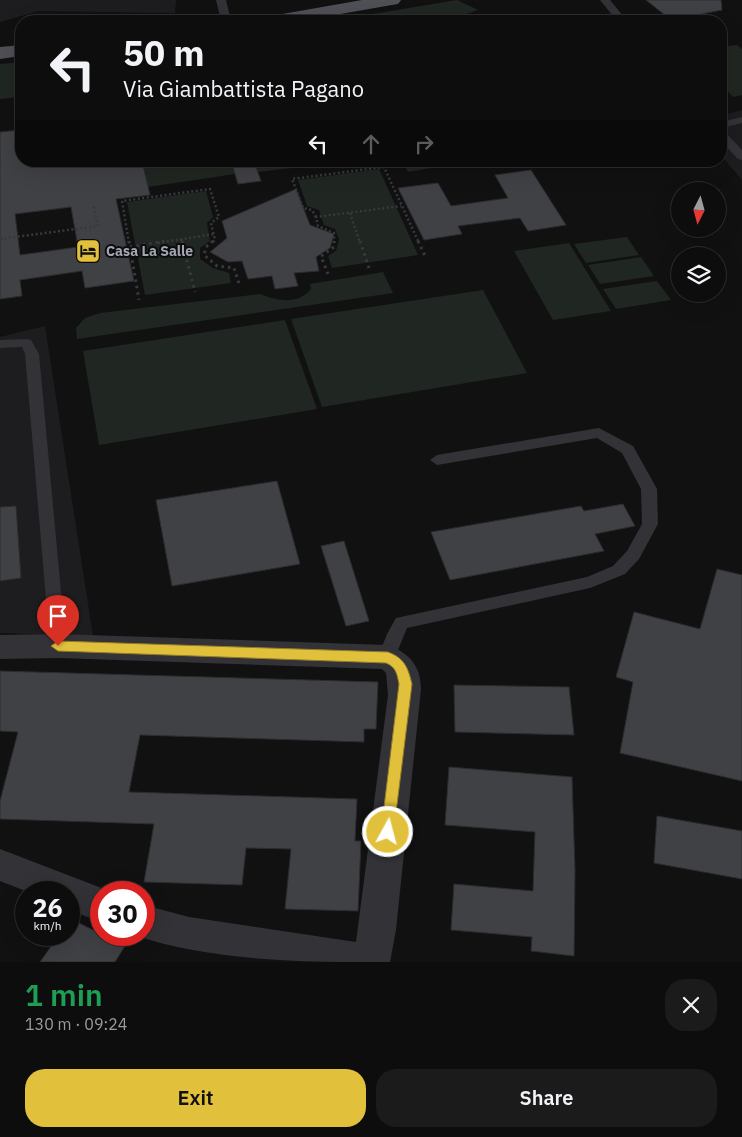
<!DOCTYPE html>
<meta charset="utf-8">
<style>
body{margin:0;font-family:"IBM Plex Sans",sans-serif;background:#1b1b1c;color:#f1f3f6;height:100vh;display:flex;flex-direction:column;font-size:19px;white-space:nowrap}
*{box-sizing:border-box;margin:0}
p{font-size:16px;color:#9a9c9e}
.icon{flex:none;width:28px;height:28px;fill:none;stroke:currentColor;stroke-width:2;stroke-linecap:round;stroke-linejoin:round}
.map{position:relative;height:962px;overflow:hidden}
.side{display:flex;flex-direction:column;background:#0d0d0e;flex:1}
.side>*{flex:none}
.hud{position:absolute;left:15px;top:15px;width:712px;height:152px;border-radius:20px;box-shadow:0 5px 20px #0002,0 0 0 1px #2d2d2e;background:#0d0d0e;color:#f1f3f6;overflow:hidden}
.needle{width:32px;rotate:186deg}
.controls{position:absolute;left:671px;top:182px;display:grid;gap:10px}
.controls a{display:grid;place-items:center;width:55px;height:55px;border-radius:50%;background:#0d0d0e;box-shadow:0 5px 20px #0002,0 0 0 1px #2d2d2e;font-size:25px}
.speed{position:absolute;left:15px;top:881px;display:flex;gap:10px;font-size:25px;font-weight:700;text-align:center}
.speed>*{display:grid;place-content:center;width:65px;height:65px;border-radius:50%;background:#0d0d0e;box-shadow:0 5px 20px #0002,0 0 0 1px #2d2d2e;line-height:1}
.speed small{font-size:12px;font-weight:400}
.speed .limit{border:8px solid #d22;background:#fff;color:#111}
.pin{position:absolute;display:grid;place-items:center;width:42px;height:42px;color:#fff;margin:-51px -21px;border-radius:50% 50% 50% 0;rotate:-45deg;box-shadow:0 0 5px #0007}
.pin .icon{rotate:45deg}
.me{position:absolute;width:55px;margin:-28px;rotate:7deg;stroke-linejoin:round;filter:drop-shadow(0 0 4px #0008)}
.turn{display:flex;align-items:center;gap:18px;height:105px;padding:0 25px;font-size:22px}
.turn .icon{width:65px;height:65px;stroke-width:2.5}
.turn b{display:block;font-size:35px;line-height:42px}
.lanes{display:flex;align-items:center;height:48px;padding:0 25px;background:#0003;justify-content:center;gap:25px;direction:ltr}
.lanes .off{opacity:.35}
.round{display:grid;place-items:center;flex:none;width:52px;height:52px;border-radius:20px;background:#1b1b1c}
.head{display:flex;align-items:center;justify-content:space-between;height:85px;padding:0 25px}
h1{font-size:30px;font-weight:600;line-height:38px;color:#1e9e55}
.button{display:flex;gap:10px;margin-top:auto;padding:10px 25px}
.button a{flex:1;height:58px;border-radius:20px;background:#e1c13b;color:#111;font-size:20px;font-weight:600;line-height:58px;text-align:center}
.button a+a{background:#1b1b1c;color:#f1f3f6}
.map>svg:first-child{display:block}
</style>
<div class="map">
<svg width="742" height="962" viewBox="0 0 742 962">
<rect width="100%" height="100%" fill="#111112"/>
<g fill="#1d1d1f">
<path d="M0,0H176L175,13L39,11L0,22Z"/>
<path d="M742,110V180L721,155V116Z"/>
<path d="M45,326L93,636L0,633V337Z"/>
</g>
<g fill="#202621">
<path d="M457,0L478,10L457,17L458,21H331Z"/>
<path d="M737,45L742,49V95L733,97L721,84V47Z"/>
<path d="M21,62V97L0,99V64Z"/>
<path d="M142,161H231L235,174L148,187Z"/>
<path d="M254,161H342V162L258,172Z"/>
<path d="M403,161H470L408,172Z"/>
<path d="M379,169L418,255L332,268L328,256L336,251L339,239L335,229L324,225L319,210L307,206L298,180Z"/>
<path d="M206,191L213,217L207,223L210,241L200,248V259L213,268L229,273L231,283L145,295L127,202Z"/>
<path d="M627,237L639,255L586,263L574,244Z"/>
<path d="M569,243L611,311L553,320L514,251Z"/>
<path d="M641,257L654,276L600,284L588,265Z"/>
<path d="M383,272L393,293L77,339L76,328L85,318L100,313L260,294C277,301 298,305 311,289L310,284Z"/>
<path d="M657,281L671,300L616,309L603,289Z"/>
<path d="M483,290L527,373L322,407L291,319Z"/>
<path d="M285,320L317,409L99,445L83,351Z"/>
</g>
<g fill="#404145" stroke="#2c2b2e" fill-rule="evenodd">
<path d="M646,0H721L722,10L671,20Z"/>
<path d="M21,130V161H142L150,195L116,199L134,281L85,288L82,271L20,280L22,296L0,299V132ZM71,207L78,247L20,255L15,214Z"/>
<path d="M231,161H254L261,181L238,184Z"/>
<path d="M531,170L566,225L528,231L520,218L458,226L462,234L424,240L398,188L438,183L451,206L508,198L495,175Z"/>
<path d="M296,189L310,225L334,234L330,248L316,257L319,271L294,273L298,286L275,289L272,276L248,279L242,261L228,262L210,252L227,238L222,221Z"/>
<path d="M277,481L300,564L172,586L156,500Z"/>
<path d="M623,504L635,526L595,534L604,551L450,580L431,532L581,506L584,511Z"/>
<path d="M16,506L21,578L0,581V507Z"/>
<path d="M344,541L369,621L346,626L321,546Z"/>
<path d="M717,569L742,575V781L620,753L633,682L616,677L634,612L700,629Z"/>
<path d="M0,671L378,682L376,729H364V742L140,735L129,792L357,799L355,841H361L358,911L285,909L291,849L246,848L242,885L144,882L154,824L0,819V801L18,732L0,731Z"/>
<path d="M454,685L569,687L574,735L455,732Z"/>
<path d="M449,767L572,777L575,871L574,956L531,951L532,937L451,930L454,884L533,891L535,832L445,825Z"/>
<path d="M657,816L742,831V879L654,863Z"/>
<path d="M69,918L125,946L115,962H40L59,935H69Z"/>
</g>
<g fill="none" stroke-linecap="round" stroke-linejoin="round">
<g stroke="#38393e" stroke-width="2.5" stroke-dasharray="2 2.5" stroke-linecap="butt">
<path d="M350,213L360,243"/>
<path d="M316,217L312,210L303,208L292,179L384,167L419,243"/>
<path d="M0,239L98,226L93,204"/>
<path d="M181,239L182,243"/>
<path d="M129,243L122,201L210,189L219,217L211,223L215,240L212,243"/>
<path d="M158,243L214,234"/>
<path d="M334,243V233L318,226L316,217L401,206"/>
</g>
<g stroke="#38393e" stroke-width="3" stroke-dasharray="2.5 4" stroke-linecap="butt">
<path d="M129,241L139,300"/>
<path d="M182,241L195,292"/>
<path d="M213,241L206,247L204,255L217,266L234,268L240,287"/>
<path d="M360,241L369,268"/>
<path d="M418,241L426,258"/>
<path d="M130,247L166,241"/>
<path d="M328,274L321,256L334,247V241"/>
</g>
<g fill="#323237" fill-rule="evenodd">
<path d="M216,0H226L231,21H221Z"/>
<path d="M600,0H610L627,21H617Z"/>
<path d="M742,117V123L721,128V122Z"/>
<path d="M721,131L725,132L742,150V160L738,159L721,141Z"/>
<path d="M26,339L31,340L39,354L66,646L64,651L58,653L52,651L50,646L25,354L22,347L0,348V340Z"/>
<path d="M599,428L633,446L657,489L658,524L639,559L625,574L590,588L407,628L393,662L387,664L381,662L378,657L387,634L396,618L587,577L613,566L627,551L642,524L641,489L622,453L597,438L437,465L430,460L437,455Z"/>
</g>
<g fill="#323237" fill-rule="evenodd">
<path d="M58,634L387,645C408,652 421,665 421,689L396,930L390,962C303,962 216,962 133,935H144V905L189,917L356,942L388,695L386,673L382,669L58,658L0,659V635Z"/>
<path d="M0,849L112,892H101V922L69,910V892H28L0,881Z"/>
</g>
<g fill="#4f4f56" fill-rule="evenodd">
<path d="M362,0H401L398,4L392,5L300,21H262L265,17L271,16Z"/>
<path d="M21,45V56L0,59V47Z"/>
</g>
</g>
<path fill="#e1c13b" stroke="#927d26" d="M58,641L388,652C404,658 408,667 412,684L393,837L388,839L383,837L381,832L399,684C397,674 396,667 386,663L58,651L51,646Z"/>
<defs>
<symbol id="hotel-square" viewBox="-11 -11 22 22"><rect x="-9" y="-9" width="18" height="18" rx="4" fill="#e1c13b" stroke="#0c0c0d"/><path d="M-6-4.5h1.5V1H6V5H4.5V3h-9V5H-6ZM-4 0a1.8 1.8 0 1 1 3.6 0ZM.5 0V-2.5h3Q6-2.5 6 0Z" fill="#111"/></symbol>
</defs>
<g fill-rule="evenodd">
<use href="#hotel-square" x="74" y="237" width="28" height="28"/>
</g>
<g text-anchor="middle" dominant-baseline="central" stroke-width="4" stroke-linejoin="round" paint-order="stroke">
<g font-size="14" font-weight="bold" fill="#a3a6b2" stroke="#0c0c0d" text-anchor="start">
<text x="106" y="251">Casa La Salle</text>
</g>
</g>
</svg>
<div class="controls">
<a><svg class="needle" viewBox="-14 -14 28 28"><path d="M0-13l5 13h-10z" fill="#e53935"/><path d="M0 13l5-13h-10z" fill="#9a9c9e"/></svg></a>
<a><svg class="icon" aria-label="layers" viewBox="0 0 24 24"><path d="M12 4l9 5-9 5-9-5zM3 14l9 5 9-5"/></svg></a>
</div>
<div class="speed"><div>26<small>km/h</small></div><div class="limit">30</div></div>
<div class="pin" style="left:58px;top:646px;background:#d93025"><svg class="icon" aria-label="arrive" viewBox="0 0 24 24"><path d="M6 21V4h12l-3 4 3 4H6"/></svg></div>
<svg class="me" style="left:388px;top:832px" viewBox="-20 -20 40 40"><circle r="17" fill="#e1c13b" stroke="#fff" stroke-width="3"/><path d="M0-11L8 9 0 5-8 9z" fill="#fff"/></svg>
<div class="hud">
<div class="turn"><svg class="icon" aria-label="left" viewBox="0 0 24 24"><path d="M17 20v-9H6M10 6l-5 5 5 5"/></svg><div><b>50 m</b>Via Giambattista Pagano</div></div>
<div class="lanes"><svg class="icon" aria-label="left" viewBox="0 0 24 24"><path d="M17 20v-9H6M10 6l-5 5 5 5"/></svg><svg class="icon off" aria-label="ahead" viewBox="0 0 24 24"><path d="M12 20V5M6 11l6-6 6 6"/></svg><svg class="icon off" aria-label="right" viewBox="0 0 24 24"><path d="M7 20v-9h11M14 6l5 5-5 5"/></svg></div>
</div>
</div>
<section class="side">
<div class="head"><div><h1>1 min</h1><p>130 m · 09:24</p></div><a class="round"><svg class="icon" aria-label="close" viewBox="0 0 24 24"><path d="M6 6l12 12M18 6L6 18"/></svg></a></div>
<div class="button"><a>Exit</a><a>Share</a></div>
</section>
